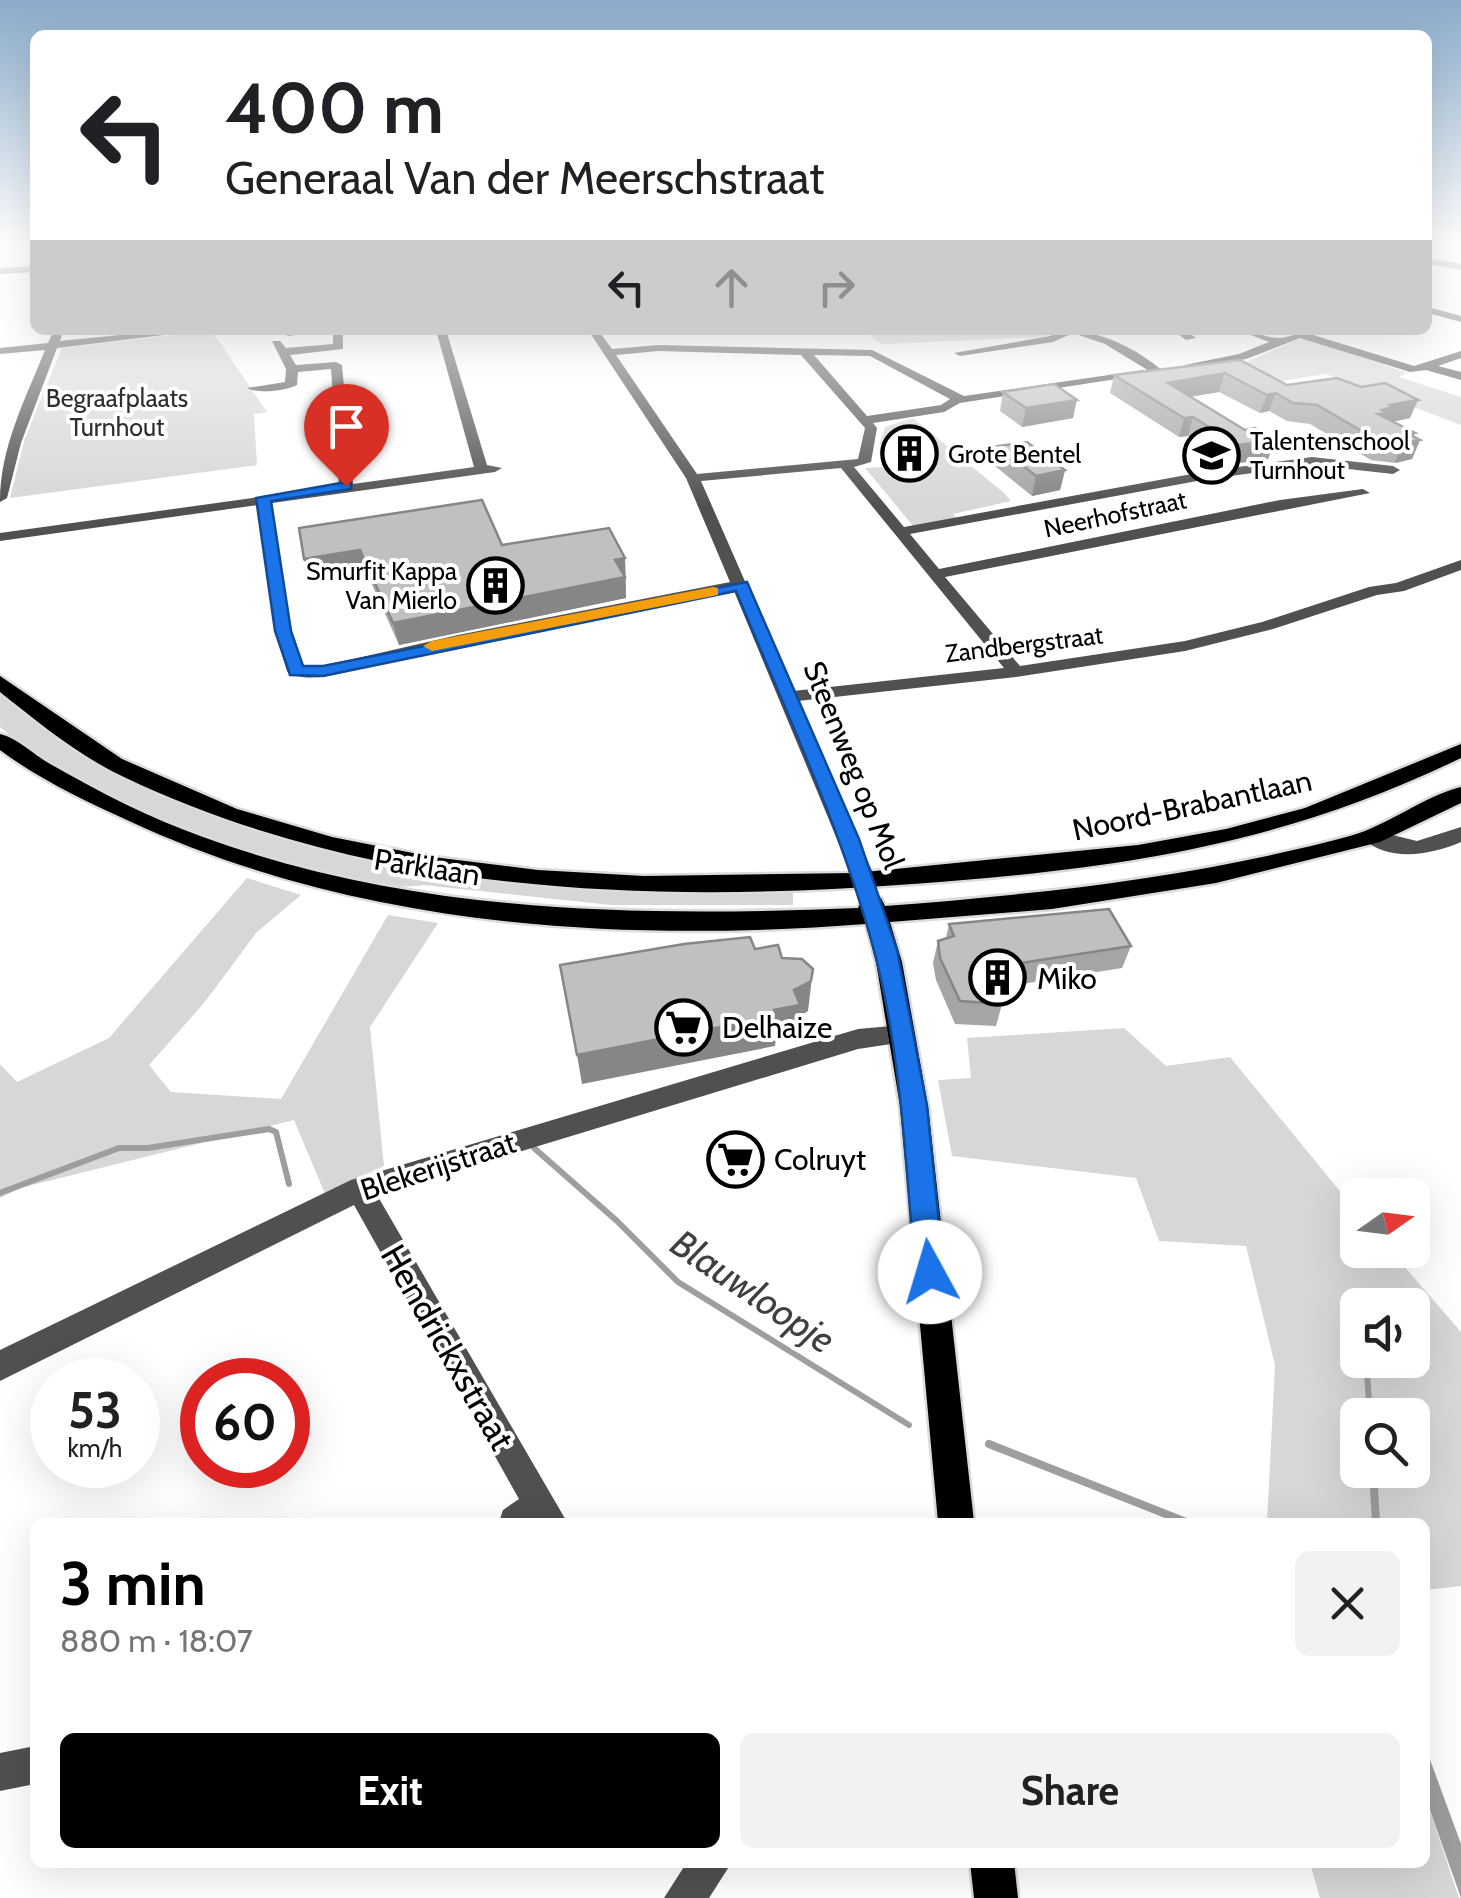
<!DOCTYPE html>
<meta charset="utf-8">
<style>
body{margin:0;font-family:Cabin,sans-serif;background:#f2f2f2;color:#202124;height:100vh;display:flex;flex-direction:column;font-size:38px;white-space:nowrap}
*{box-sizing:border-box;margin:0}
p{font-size:32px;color:#757577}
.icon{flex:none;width:55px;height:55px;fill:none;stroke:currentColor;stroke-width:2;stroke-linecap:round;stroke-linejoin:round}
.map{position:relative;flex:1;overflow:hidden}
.drawer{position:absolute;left:30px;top:1518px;width:1400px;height:350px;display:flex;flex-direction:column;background:#fff;border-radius:15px;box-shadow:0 10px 40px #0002}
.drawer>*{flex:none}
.top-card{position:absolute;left:30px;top:30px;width:1402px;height:305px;border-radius:15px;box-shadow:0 10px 40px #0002;background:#fff;color:#202124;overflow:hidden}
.needle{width:65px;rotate:76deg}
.fabs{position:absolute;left:1340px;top:1178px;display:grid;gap:20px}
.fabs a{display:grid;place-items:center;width:90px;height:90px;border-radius:15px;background:#fff;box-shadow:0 10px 40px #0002;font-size:50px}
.speed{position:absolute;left:30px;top:1358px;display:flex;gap:20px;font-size:50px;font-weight:700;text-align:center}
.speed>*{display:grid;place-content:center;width:130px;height:130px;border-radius:50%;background:#fff;box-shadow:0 10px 40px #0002;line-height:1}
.speed small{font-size:25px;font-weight:400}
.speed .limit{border:15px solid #d22;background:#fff;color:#111}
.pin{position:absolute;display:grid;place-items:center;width:85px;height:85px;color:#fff;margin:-102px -42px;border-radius:50% 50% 50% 0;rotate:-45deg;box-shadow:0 0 10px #0007}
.pin .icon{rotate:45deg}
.me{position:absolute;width:110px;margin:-55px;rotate:354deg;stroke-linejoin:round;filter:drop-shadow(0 0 8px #0008)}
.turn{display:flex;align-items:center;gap:35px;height:210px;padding:0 30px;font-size:45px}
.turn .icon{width:130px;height:130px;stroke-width:2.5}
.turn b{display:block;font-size:70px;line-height:85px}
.lanes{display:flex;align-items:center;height:95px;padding:0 30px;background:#0003;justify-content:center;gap:50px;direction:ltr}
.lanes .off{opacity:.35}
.round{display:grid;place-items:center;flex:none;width:105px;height:105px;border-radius:15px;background:#f2f2f2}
.headline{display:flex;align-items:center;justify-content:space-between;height:170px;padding:0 30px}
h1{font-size:60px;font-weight:800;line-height:75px;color:#000}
.action{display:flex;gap:20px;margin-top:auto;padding:20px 30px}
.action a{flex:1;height:115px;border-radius:15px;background:#000;color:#fff;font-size:40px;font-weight:800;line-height:115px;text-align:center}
.action a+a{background:#f2f2f2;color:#202124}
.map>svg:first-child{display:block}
</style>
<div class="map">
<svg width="1461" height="1898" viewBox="0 0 1461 1898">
<rect width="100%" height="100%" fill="#fff"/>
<g fill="#d7d7d7" fill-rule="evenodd">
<path d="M870,330H1057L1042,337L882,344L873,339Z"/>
<path d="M212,331L267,412L254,414L257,465L10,498L25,438L62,348Z"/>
<path d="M1304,337L1407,373L1399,377L1461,397V425L1326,374L1269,383L1235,367Z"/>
<path d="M913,418L1004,493L1011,501L953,514L959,521L914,527L865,468L934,464V444L879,445L885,427Z"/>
<path d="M0,695C106,782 210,819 341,849C378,858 415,868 452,875C564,893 679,893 793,892V905H611L424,885C396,890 369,881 341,875C221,850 95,806 0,727Z"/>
<path d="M247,878L301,895L257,932L204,1003L149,1065L171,1092L281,1099L388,915L438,923L370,1027L384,1166L325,1194L294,1120L20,1188L0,1198V1064L17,1082L109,1038Z"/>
<path d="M1124,1028L1166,1066L1230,1057L1357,1212L1358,1250H1390L1461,1332V1586L1425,1590V1522H1267L1275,1365L1246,1246L1159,1241L1136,1178L952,1156L938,1080L971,1078L967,1038ZM1358,1305H1412V1360H1358ZM1412,1415V1470H1358V1415Z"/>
<path d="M1425,1796L1459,1898H1320L1310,1863L1425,1862Z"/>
</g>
<path fill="#9e9e9e" d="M1425,1746L1461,1844V1898L1425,1796Z"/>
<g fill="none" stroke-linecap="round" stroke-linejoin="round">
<g stroke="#9e9e9e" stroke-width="6">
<path d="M534,1148L617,1221L678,1282L909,1425"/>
<path d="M0,1193L119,1148H148L269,1129L276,1132L289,1184"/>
<path d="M1366,1360L1370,1415"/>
</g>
<g stroke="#9e9e9e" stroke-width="8">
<path d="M989,1444L1186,1522"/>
<path d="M1373,1470L1376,1522"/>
</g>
<defs>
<g id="major">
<path d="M0,676L122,759L237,809L332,837L433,857L538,870L644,876L855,873L1138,845L1226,829L1305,808L1461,744V758C1277,847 1115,869 913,884C646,904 372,894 126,778C80,757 39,723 0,692Z"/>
<path d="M0,734C18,738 35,756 52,765C99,792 152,819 203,837C414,914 636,917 858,908L863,898H881L885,906C1042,894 1197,877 1350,836C1389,825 1422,797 1461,787V803L1380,842L1216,883L1052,909L890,922L902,962L928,1106L974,1522H938L900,1106L876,962L866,924C616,943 356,927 127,820C83,800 39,779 0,750Z"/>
<path d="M970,1862H1014L1018,1898H974Z"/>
</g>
</defs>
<use href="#major" stroke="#dbdbdb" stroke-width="5"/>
<g fill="#505050" fill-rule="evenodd">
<path d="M1428,241L1444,245L1446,247L1441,250L1428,247Z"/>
<path d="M1428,258L1461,264V270L1428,264Z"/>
<path d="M35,266V272L0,274V268Z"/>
<path d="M1428,307L1461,316V322L1428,313Z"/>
<path d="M54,330L63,332L60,341L169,330H205L57,348L21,443L7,498L0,502C0,447 25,400 45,350L0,354V348L48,343Z"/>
<path d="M287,330H332L288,336L283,333Z"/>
<path d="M333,330H343V349L290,355L296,365L336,362L342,365L353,484L474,467L436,330H446L487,465L502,468L495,472L272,503L291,631L303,666H323L458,635L730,582L686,478L588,330H598L612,349L658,345L872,350L964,396L1143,370L1149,374L960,403L944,412L873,423L877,428L871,462L854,467L904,527L1208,471L1312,457L1393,466L1400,470L1393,474L1312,465L1208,479L910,534L939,569L1280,500L1363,489L1370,493L945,577L1020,666L1185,641L1262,622L1369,587L1396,583L1461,560V570L1404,591L1377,595L1273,629L1185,651L1016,677L798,701L876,880L865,887L854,880L734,591C612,615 490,638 369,666C347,671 307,686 287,671L275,631L258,505L0,541V533L339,486L331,369L298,372L297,385C286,391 258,394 247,388L285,382L286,369L272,341H280L286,348L333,344ZM658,351L801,355L865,428L858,459L697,474L616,355ZM814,355L870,356L950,399L941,405L867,416ZM841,468L1004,668L793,691L701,481Z"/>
<path d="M1062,330C1100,330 1136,348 1164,372L1154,374L1105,344L1073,333L1053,342L960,356L954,353L1050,336Z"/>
<path d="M1173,330H1185L1196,338L1186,340Z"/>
<path d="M1238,330C1252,330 1268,339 1281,338C1292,337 1302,330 1314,330L1310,334L1414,366L1461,351V358L1438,366L1461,372V380L1426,370L1410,372L1300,338L1246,359L1185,369V365L1239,354L1269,342Z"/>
<path d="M1461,827V842C1432,855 1386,863 1362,837L1372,830L1417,841Z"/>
<path d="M902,1025L911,1027L914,1034L911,1041L858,1049L377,1195L567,1522H499L503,1510L519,1499L354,1205L0,1381V1350L351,1180L858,1029Z"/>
<path d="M35,1746V1784L0,1791V1753Z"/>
<path d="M687,1862H732L709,1898H664Z"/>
</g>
<use href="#major" fill="#000" fill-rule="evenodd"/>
</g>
<g fill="#a5a5a5">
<path d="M1240,360L1287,385L1410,418L1392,422L1420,440L1412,459L1395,463L1371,460L1310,424L1287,421L1269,411L1260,413L1219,392L1190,397L1245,430L1275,440L1268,459L1232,464L1188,436L1179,437L1110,393L1114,375Z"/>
<path d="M1003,392L1073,418L1022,427L1000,411Z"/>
<path d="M998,446L1065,470L1060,490L1032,496L995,466Z"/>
<path d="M299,528L502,545L625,558L626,598L399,645L366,571L310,580L304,559Z"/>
<path d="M949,924L1131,946L1122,968L1003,987L1000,998L1002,1004L996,1026L955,1024L936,980L933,963L938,941L946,938Z"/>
</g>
<g fill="#868686">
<path d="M1225,373L1219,392L1163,401L1168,383Z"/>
<path d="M1276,393L1269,411L1260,413L1267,395Z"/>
<path d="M1077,400L1073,418L1022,427L1026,408Z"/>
<path d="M1418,400L1410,418L1386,423L1370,433L1382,410L1390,405Z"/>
<path d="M1193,417L1188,436L1179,437L1184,418Z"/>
<path d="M1415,433L1411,442L1420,440L1412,459L1395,463L1403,443L1409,434Z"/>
<path d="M1275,440L1268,459L1232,464L1238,445Z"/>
<path d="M1065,470L1060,490L1032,496L1036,476Z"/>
<path d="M360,550L366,571L310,580L304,559Z"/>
<path d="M625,558L626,598L399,645L393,623Z"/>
<path d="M813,969L808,1011L800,1016L798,1035L776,1039L775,1046L582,1084L577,1055L774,1010Z"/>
</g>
<g fill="#c0c0c0" stroke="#868686" stroke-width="2.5">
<path d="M1240,360L1287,385L1337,378L1361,387L1385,383L1418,400L1390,405L1393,407L1382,410L1387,413L1378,414L1415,433L1409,434L1420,440L1403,443L1379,441L1317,405L1293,403L1276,393L1267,395L1225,373L1168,383L1245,430L1255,428L1275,440L1238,445L1193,417L1184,418L1114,375Z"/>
<path d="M1054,384L1077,400L1026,408L1003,392Z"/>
<path d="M1027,442L1065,470L1036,476L998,446Z"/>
<path d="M482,500L502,545L609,528L625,558L615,560L625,577L393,623L360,550L304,559L299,528Z"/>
<path d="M1109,909L1131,946L1002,966L1006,976L991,978L1001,991L998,994L1002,1004L960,1001L940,958L938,941L954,936L949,924Z"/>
<path d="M750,937L755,949L778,945L782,958L802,959L813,969L811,981L794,990L800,1005L774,1010L777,1016L577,1055L560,965L684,944Z"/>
</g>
<linearGradient id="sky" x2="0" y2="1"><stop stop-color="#8aabca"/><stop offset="0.48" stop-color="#fff"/><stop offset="1" stop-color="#fff" stop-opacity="0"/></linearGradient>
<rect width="1461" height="507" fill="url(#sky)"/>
<path fill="#1a73e8" stroke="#114b97" stroke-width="2.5" d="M346,482L351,483V489L271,501L291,631L303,666H323L747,582L859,839L897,950L927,1106L944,1272L940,1282L930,1286L920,1282L915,1272C906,1168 901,1048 873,947C840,825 784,708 736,591L323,676L290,675L275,631L256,498Z"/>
<path fill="#f59e0b" d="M713,587L718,588V595L432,651L423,646L432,641Z"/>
<defs>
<symbol id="building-ring" viewBox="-11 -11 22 22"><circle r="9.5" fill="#fff" stroke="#000" stroke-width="1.5"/><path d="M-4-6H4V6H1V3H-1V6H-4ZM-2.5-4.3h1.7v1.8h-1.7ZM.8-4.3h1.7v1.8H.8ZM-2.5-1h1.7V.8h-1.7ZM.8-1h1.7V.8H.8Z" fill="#000"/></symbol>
<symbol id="school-ring" viewBox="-11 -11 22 22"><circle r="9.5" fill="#fff" stroke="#000" stroke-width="1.5"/><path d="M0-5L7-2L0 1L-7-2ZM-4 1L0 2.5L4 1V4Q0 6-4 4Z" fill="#000"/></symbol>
<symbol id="supermarket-ring" viewBox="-11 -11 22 22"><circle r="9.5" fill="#fff" stroke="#000" stroke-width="1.5"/><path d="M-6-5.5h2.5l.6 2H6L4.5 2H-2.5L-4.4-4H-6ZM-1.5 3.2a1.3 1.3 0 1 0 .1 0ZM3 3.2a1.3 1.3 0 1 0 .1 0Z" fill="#000"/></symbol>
</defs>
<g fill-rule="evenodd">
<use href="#building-ring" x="878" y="422" width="63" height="63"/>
<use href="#school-ring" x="1180" y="424" width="63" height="63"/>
<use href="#building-ring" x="464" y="554" width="63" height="63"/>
<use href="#building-ring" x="966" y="946" width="63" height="63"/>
<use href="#supermarket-ring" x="652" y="996" width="63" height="63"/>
<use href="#supermarket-ring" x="704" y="1128" width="63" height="63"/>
</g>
<g text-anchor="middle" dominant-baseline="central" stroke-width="8" stroke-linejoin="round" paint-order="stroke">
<g font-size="25" fill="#2e2e2e" stroke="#fff">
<text x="117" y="398">Begraafplaats<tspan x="117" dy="29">Turnhout</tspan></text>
</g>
<g font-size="25" fill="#000" stroke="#fff" text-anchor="start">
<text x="1250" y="441">Talentenschool<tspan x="1250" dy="29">Turnhout</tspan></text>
<text x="948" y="454">Grote Bentel</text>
<text x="457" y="571" text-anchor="end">Smurfit Kappa<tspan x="457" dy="29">Van Mierlo</tspan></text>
</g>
<g font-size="25" fill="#000" stroke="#fff">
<text transform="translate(1115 514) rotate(-12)">Neerhofstraat</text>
<text transform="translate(1024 644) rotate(-7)">Zandbergstraat</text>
</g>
<g font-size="30" fill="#000" stroke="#fff">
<text transform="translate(854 765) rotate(68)">Steenweg op Mol</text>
<text transform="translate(1192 805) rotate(-12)">Noord-Brabantlaan</text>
<text transform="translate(427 867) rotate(9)">Parklaan</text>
<text transform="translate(438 1166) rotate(-18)">Blekerijstraat</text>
</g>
<g font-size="30" fill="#000" stroke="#fff" text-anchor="start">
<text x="1037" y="978">Miko</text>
<text x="722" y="1027">Delhaize</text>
<text x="774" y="1159">Colruyt</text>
</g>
<g font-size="35" fill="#000" stroke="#fff">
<text transform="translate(448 1347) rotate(60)">Hendrickxstraat</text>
</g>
<g font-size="38" font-style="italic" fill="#3f3f3f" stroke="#fff">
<text transform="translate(753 1291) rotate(34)">Blauwloopje</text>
</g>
</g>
</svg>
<div class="fabs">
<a><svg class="needle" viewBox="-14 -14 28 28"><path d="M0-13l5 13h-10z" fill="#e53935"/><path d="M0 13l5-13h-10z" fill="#757577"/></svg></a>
<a><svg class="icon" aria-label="sound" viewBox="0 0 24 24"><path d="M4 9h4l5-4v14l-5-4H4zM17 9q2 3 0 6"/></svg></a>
<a><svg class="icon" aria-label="search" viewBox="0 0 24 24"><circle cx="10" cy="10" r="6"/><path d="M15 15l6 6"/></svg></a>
</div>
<div class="speed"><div>53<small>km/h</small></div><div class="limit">60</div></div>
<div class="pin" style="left:346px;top:486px;background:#d93025"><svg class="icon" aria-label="arrive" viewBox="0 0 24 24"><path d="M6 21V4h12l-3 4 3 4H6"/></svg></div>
<svg class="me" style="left:930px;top:1272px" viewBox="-20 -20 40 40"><circle r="19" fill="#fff"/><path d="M0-13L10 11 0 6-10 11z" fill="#1a73e8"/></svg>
<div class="top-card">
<div class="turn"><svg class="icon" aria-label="left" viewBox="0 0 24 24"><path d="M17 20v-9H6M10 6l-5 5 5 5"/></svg><div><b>400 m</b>Generaal Van der Meerschstraat</div></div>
<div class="lanes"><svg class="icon" aria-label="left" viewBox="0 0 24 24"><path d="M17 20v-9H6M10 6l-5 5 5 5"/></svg><svg class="icon off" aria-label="ahead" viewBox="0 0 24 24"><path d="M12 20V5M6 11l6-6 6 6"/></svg><svg class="icon off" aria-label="right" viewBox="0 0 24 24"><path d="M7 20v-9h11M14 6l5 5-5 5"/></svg></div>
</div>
<section class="drawer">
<div class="headline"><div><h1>3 min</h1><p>880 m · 18:07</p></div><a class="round"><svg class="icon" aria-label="close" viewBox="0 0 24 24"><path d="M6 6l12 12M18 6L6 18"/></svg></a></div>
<div class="action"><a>Exit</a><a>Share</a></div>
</section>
</div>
